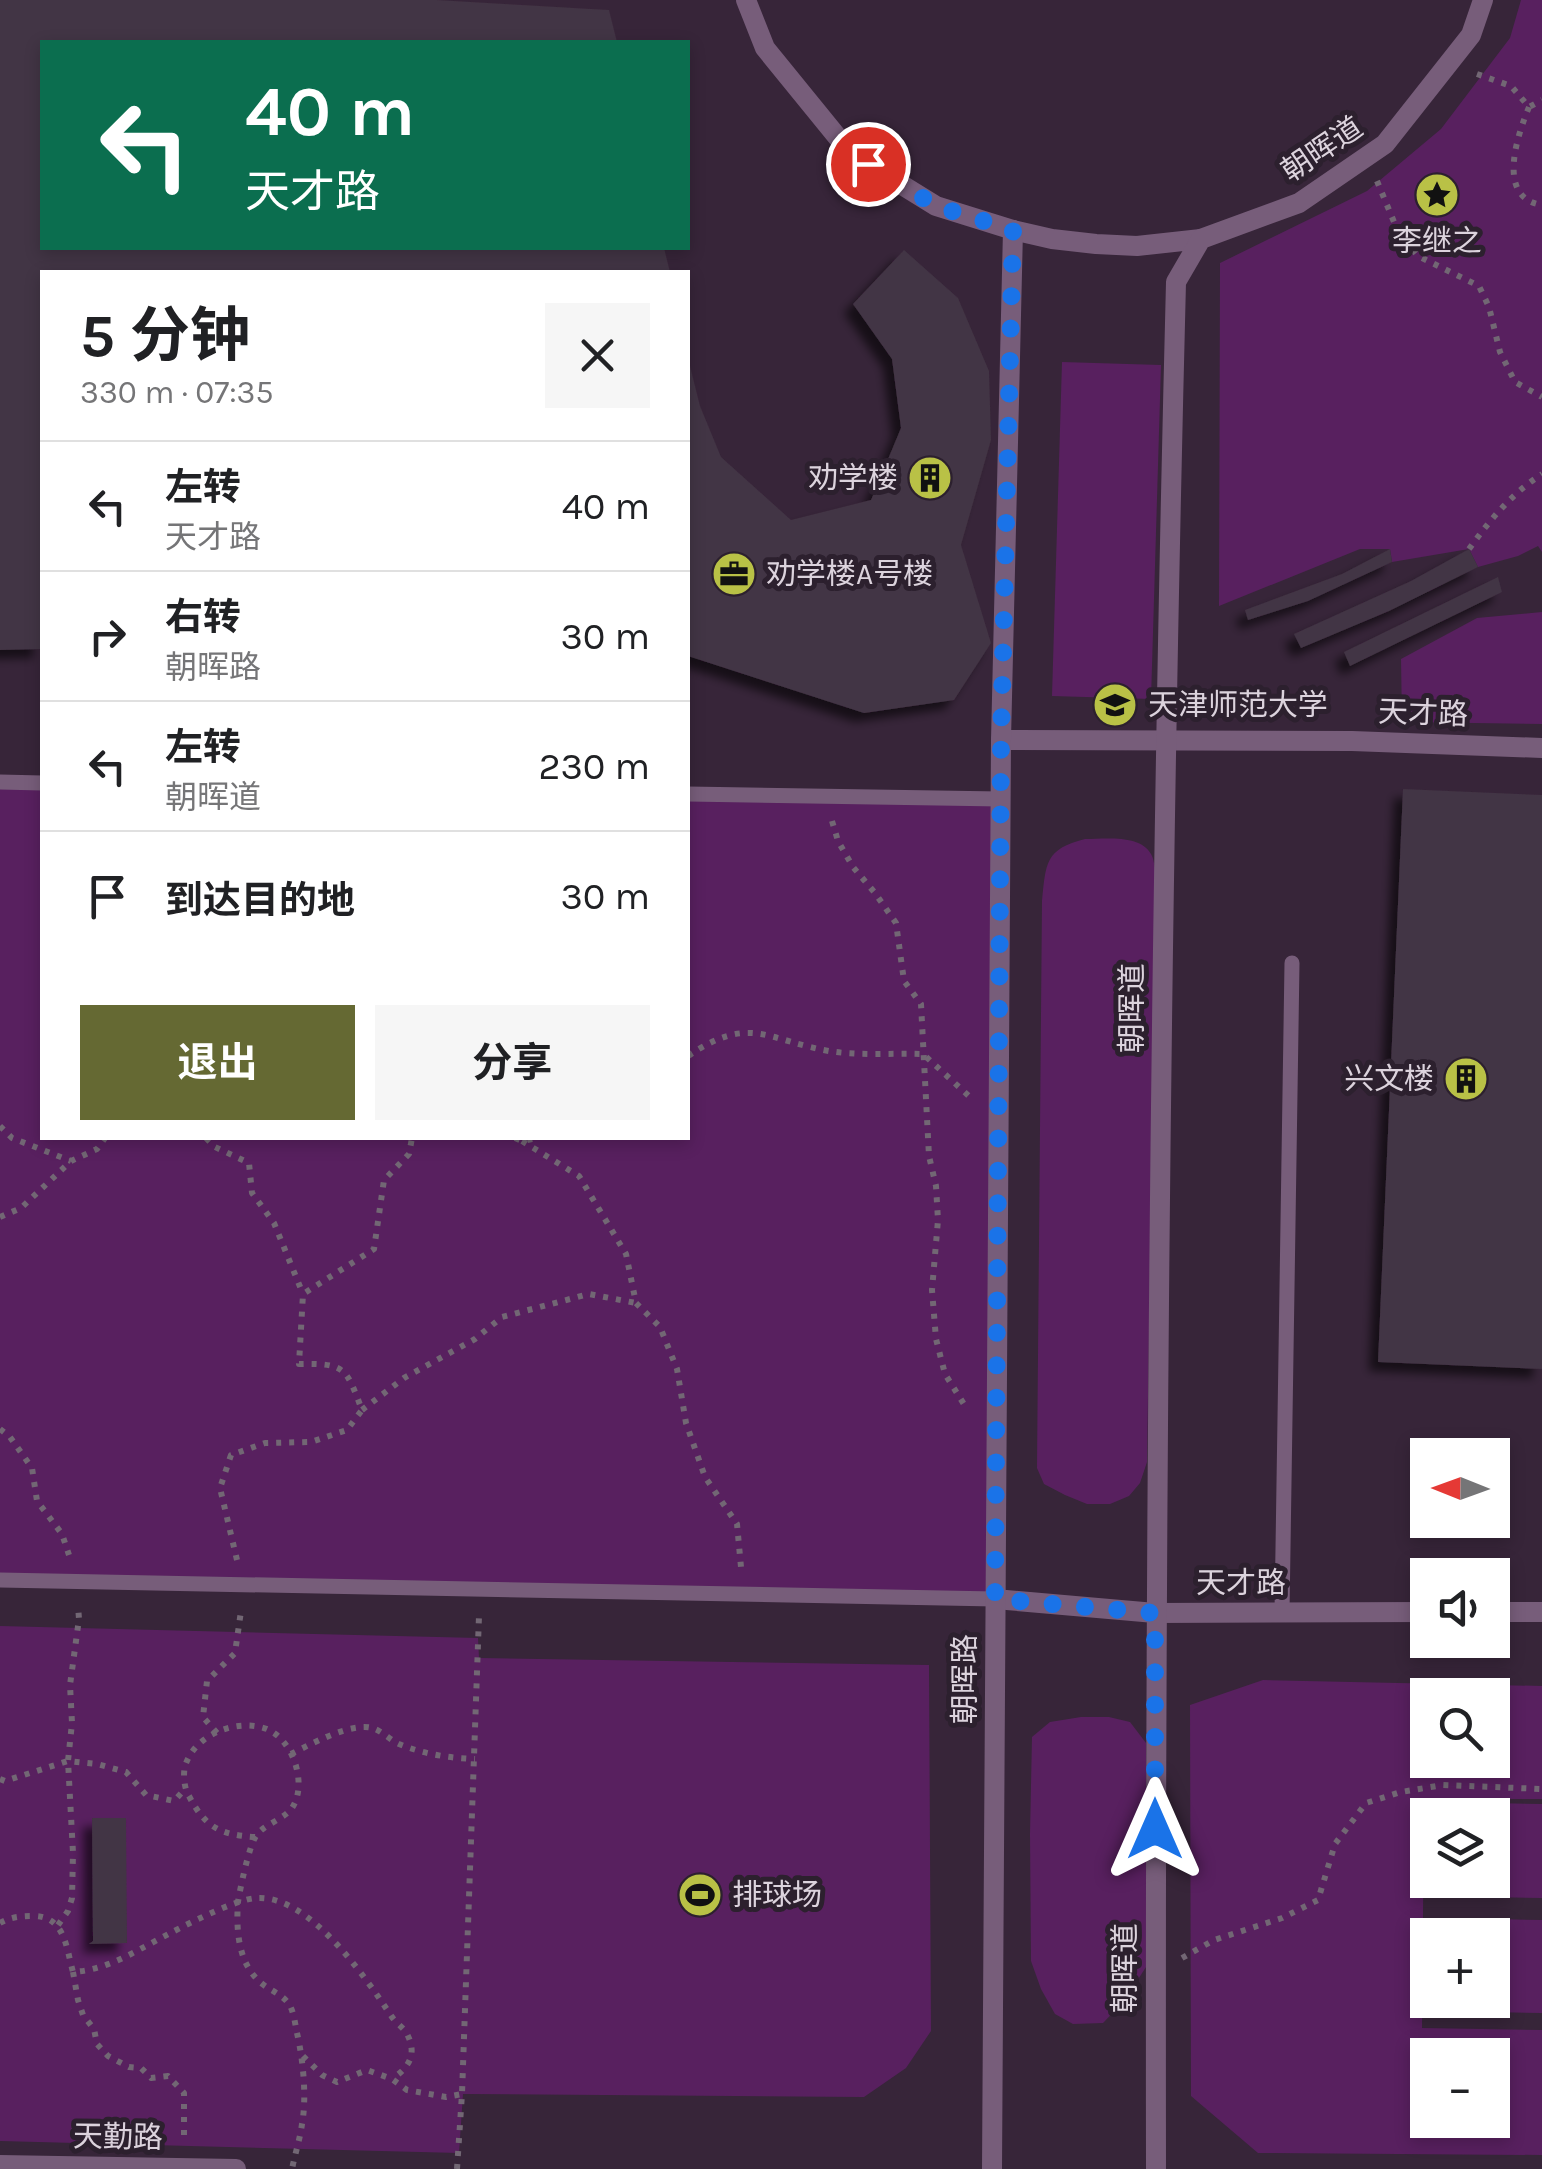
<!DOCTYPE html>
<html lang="zh">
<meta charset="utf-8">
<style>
body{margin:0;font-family:Karla,"Noto Sans SC",sans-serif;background:#f6f6f6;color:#202124;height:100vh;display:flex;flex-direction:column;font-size:38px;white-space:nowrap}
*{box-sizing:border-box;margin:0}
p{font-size:32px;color:#757577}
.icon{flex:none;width:55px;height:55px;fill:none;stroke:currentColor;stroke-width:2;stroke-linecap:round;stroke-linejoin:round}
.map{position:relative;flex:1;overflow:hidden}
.details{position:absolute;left:40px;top:270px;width:650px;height:870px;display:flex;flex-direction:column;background:#fff;border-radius:0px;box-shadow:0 5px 15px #0003}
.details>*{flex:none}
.banner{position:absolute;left:40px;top:40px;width:650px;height:210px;border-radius:0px;box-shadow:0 5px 15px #0003;background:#0b6e4f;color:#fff;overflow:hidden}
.needle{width:65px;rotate:271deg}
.buttons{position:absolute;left:1410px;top:1438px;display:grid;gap:20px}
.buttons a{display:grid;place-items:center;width:100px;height:100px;border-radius:0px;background:#fff;box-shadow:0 5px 15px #0003;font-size:50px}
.pin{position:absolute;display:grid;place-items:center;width:85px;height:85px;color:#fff;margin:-42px;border:5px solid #fff;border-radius:50%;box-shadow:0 2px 10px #0007}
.me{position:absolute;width:110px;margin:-55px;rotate:0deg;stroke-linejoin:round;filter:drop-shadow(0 0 8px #0008)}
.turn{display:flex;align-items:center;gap:35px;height:210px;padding:0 40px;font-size:45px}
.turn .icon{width:130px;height:130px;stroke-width:2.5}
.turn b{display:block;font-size:70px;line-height:85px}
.round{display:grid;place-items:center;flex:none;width:105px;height:105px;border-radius:0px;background:#f6f6f6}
.overview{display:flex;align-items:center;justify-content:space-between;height:170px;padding:0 40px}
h1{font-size:60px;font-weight:700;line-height:75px}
.button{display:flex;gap:20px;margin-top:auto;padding:20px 40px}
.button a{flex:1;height:115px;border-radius:0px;background:#656933;color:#fff;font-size:40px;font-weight:700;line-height:115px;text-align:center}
.button a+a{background:#f6f6f6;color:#202124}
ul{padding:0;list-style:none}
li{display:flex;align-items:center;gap:30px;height:130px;padding:0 40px;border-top:2px solid #e0e0e0}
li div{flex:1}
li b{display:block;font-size:38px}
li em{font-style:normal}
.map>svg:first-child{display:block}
</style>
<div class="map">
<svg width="1542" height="2169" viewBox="0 0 1542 2169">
<defs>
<filter id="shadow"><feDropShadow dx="-9" dy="9" stdDeviation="5" flood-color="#0009"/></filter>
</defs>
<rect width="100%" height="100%" fill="#2c202e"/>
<path fill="#372539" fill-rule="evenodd" d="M0,0H1542V2169H0ZM42,42H688V248H42ZM42,272H688V1138H42ZM1428,1455H1492V1520H1428ZM1428,1575H1492V1640H1428ZM1428,1695H1492V1760H1428ZM1428,1815H1492V1880H1428ZM1428,1935H1492V2000H1428ZM1428,2055H1492V2120H1428Z"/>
<g fill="#58205f" fill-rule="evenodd">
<path d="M1521,0H1542V552L1538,546L1518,556L1478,567L1469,549L1392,562L1390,549H1360L1219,606L1220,263L1367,191L1441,129L1510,38Z"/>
<path d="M1062,362L1161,365L1151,699L1052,696Z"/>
<path d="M1542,612V724L1402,722L1401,659L1477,618Z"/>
<path d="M0,782L42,783V1138H688V794L1001,799L995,1599L0,1580Z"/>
<path d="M1085,839C1105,839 1140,834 1151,854C1154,859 1154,865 1156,871L1147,1462L1140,1483L1129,1496L1110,1504H1087L1065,1495L1044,1484L1037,1468L1042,901C1046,863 1045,849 1085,839Z"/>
<path d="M0,1626L478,1638L479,1658L929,1665L931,2031L906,2068L864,2097L463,2094L459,2153L0,2141Z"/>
<path d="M1263,1680L1542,1686V1799H1424L1422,2028L1542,2030V2155L1258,2153L1191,2096L1190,1705ZM1428,1695H1492V1760H1428ZM1492,2055V2120H1428V2055Z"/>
<path d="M1081,1717H1109L1130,1722L1146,1743V1967L1124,2001L1103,2023L1073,2024L1055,2014L1041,1989L1031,1961L1030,1834L1032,1737L1050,1722Z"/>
<path d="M1445,1802L1542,1804V1898L1443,1896V1880H1492V1815H1445Z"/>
<path d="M1443,1918L1542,1920V2013L1442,2011V2000H1492V1935H1443Z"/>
</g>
<g fill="#423444" filter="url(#shadow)">
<path d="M0,0H437L609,10L617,42H42V248H664L670,272H42V649L0,650Z"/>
<path d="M904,250L958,298L989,371L991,440L961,545L991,643L954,700L864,713L688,656V358L700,406L721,457L791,520L871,500L901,428L892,359L853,304Z"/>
<path d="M1390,549L1392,562L1308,601L1248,620L1245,610L1342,574Z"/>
<path d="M1469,549L1478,567L1389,611L1301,648L1294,634L1411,581Z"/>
<path d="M1498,577L1502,592L1350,666L1344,652Z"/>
<path d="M1403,789L1542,795V1369L1378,1362Z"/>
<path d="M92,1818H126L127,1943L89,1944L93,1941Z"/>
</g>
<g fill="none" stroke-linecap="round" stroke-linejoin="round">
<g stroke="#726774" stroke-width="6" stroke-dasharray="5 8" stroke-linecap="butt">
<path d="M1477,74L1511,86L1529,107L1542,100"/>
<path d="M1529,107C1518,134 1495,198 1542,205"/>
<path d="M1377,181L1399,234L1418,256L1479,286L1489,307L1500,352L1515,382L1542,397"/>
<path d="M1469,549C1490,520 1511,494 1542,474"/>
<path d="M832,821L838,841L853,867L875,893L896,923L904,981L921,1004L929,1156L936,1186L938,1220L932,1290L936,1339L945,1374L967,1409"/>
<path d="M688,1056C750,1014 766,1040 829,1051C859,1056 892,1053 923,1054L971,1098"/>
<path d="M0,1126L12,1138L71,1161"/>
<path d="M206,1138L215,1147L249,1163L252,1193L274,1223L303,1294"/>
<path d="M515,1138L522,1141L537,1138"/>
<path d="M522,1141L579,1176L626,1254L636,1303L660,1327L677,1369L686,1423L705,1477L737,1524L741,1567"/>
<path d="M0,1217L21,1208L71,1161L97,1149L105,1138"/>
<path d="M362,1410L404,1378L475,1339L502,1317L589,1294L636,1303"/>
<path d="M0,1429L10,1437L32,1468L37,1501L62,1534L69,1555"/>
<path d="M237,1560L220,1488L231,1455L265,1443L311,1442L347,1430L362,1410C346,1368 346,1363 299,1364L303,1294L374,1249L384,1180L409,1154L412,1138"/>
<path d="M217,1733L203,1717L207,1681L235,1653L241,1611"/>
<path d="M291,1754C309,1745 351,1722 372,1728C381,1730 390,1740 399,1744C423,1754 449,1758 475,1759"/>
<path d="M0,1779L5,1781L68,1761L97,1764L126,1772L146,1795L174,1801L185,1789"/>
<path d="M255,1837C220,1835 205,1827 189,1796C184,1788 183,1775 185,1766C195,1734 237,1718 267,1729C293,1740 308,1784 292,1808C283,1820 264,1824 256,1836C249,1846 240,1889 238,1902C236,1929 238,1962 259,1981C268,1990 281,1993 289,2004C294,2012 295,2024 297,2033C303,2059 307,2097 302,2124C300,2139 295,2154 292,2169"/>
<path d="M0,1923C10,1917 21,1916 33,1916C65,1916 66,1947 73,1972C105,1970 131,1954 159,1939C180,1928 236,1898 258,1898C310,1896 366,1978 392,2017C396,2023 404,2028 407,2034C418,2055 408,2068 392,2079"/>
<path d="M58,1925L68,1911L72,1898L73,1853L68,1761L72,1723L70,1685L79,1619L78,1606"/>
<path d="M1182,1958L1214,1940L1282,1918L1318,1900L1335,1844L1366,1803L1401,1792L1443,1785L1542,1789"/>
<path d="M73,1972L78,2000L83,2015L94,2029L97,2044L108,2056L129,2067L141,2068L151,2078L168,2076L184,2093V2138"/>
<path d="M303,2056L322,2075L337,2082L367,2070L392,2079L407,2090L446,2097L462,2094"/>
<path d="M457,2169L462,2094L479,1616"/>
</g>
<g stroke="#775d7a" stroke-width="15">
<path d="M0,782L42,783"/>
<path d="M688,794L1001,799"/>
<path d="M0,1580L995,1599"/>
<path d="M1282,1613L1292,963"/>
</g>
<g stroke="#775d7a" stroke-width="20">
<path d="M746,0L765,48L839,139L868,164L936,206L1013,230L1052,239L1096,244L1137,246L1201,239"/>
<path d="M1001,740L1352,741L1542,748"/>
<path d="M995,1599L1155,1613L1428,1612"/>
<path d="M1492,1612H1542"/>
<path d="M992,2169L1001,740L1013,230"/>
<path d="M1156,2169C1155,1540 1160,911 1176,282L1201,239L1299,203L1385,144L1471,35L1483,0"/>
</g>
<path stroke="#775d7a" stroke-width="20" d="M0,2165L236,2169"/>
</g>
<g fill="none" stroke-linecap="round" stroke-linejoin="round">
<path stroke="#1a73e8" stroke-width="18" stroke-dasharray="0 32.4" d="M868,164L936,206L1013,230L1001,740L995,1599L1155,1613V1829"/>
</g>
<defs>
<symbol id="sight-disc" viewBox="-11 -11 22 22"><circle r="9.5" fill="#b9c146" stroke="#2c202e"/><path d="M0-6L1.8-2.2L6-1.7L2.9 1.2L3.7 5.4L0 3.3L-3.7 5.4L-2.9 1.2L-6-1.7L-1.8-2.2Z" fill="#111"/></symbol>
<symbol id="building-disc" viewBox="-11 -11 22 22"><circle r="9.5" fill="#b9c146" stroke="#2c202e"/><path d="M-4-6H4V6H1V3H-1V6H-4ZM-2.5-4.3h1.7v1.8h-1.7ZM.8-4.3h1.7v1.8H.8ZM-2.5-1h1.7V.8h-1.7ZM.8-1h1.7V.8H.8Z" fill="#111"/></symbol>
<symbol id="office-disc" viewBox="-11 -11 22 22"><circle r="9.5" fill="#b9c146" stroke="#2c202e"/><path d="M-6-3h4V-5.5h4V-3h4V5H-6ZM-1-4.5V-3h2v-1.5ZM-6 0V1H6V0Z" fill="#111"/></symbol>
<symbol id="university-disc" viewBox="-11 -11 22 22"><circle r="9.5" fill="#b9c146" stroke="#2c202e"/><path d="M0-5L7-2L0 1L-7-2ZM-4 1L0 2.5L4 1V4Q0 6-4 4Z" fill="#111"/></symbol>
<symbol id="stadium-disc" viewBox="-11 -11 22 22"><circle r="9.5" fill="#b9c146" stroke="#2c202e"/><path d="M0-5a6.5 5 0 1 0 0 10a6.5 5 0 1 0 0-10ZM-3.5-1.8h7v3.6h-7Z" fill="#111"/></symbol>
</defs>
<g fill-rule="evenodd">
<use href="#sight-disc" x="1412" y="170" width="50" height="50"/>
<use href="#building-disc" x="905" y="453" width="50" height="50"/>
<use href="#office-disc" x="709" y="549" width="50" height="50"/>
<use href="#university-disc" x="1090" y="680" width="50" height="50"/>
<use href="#building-disc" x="1441" y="1054" width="50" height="50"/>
<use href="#stadium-disc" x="675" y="1870" width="50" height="50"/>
</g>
<g text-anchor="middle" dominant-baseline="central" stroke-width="10" stroke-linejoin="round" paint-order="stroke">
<g font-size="30" fill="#dcd3dd" stroke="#2c202e">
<text transform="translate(1322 149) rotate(-34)">朝晖道</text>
<text transform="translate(1423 713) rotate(2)">天才路</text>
<text transform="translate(1132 1008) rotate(-90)">朝晖道</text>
<text x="1241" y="1583">天才路</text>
<text transform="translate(965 1679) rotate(-90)">朝晖路</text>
<text transform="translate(1125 1968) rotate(-90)">朝晖道</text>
<text transform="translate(118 2137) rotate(1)">天勤路</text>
</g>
<g font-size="30" fill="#dcd3dd" stroke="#2c202e" text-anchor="start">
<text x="1437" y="241" text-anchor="middle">李继之</text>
<text x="898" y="478" text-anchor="end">劝学楼</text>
<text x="766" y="574">劝学楼A号楼</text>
<text x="1148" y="705">天津师范大学</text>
<text x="1434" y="1079" text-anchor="end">兴文楼</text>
<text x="732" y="1895">排球场</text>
</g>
</g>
</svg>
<div class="buttons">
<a><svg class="needle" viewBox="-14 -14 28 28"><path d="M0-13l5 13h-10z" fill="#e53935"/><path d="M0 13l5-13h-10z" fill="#757577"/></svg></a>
<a><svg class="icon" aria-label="sound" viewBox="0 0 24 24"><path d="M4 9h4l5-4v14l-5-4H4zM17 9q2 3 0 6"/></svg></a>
<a><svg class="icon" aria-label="search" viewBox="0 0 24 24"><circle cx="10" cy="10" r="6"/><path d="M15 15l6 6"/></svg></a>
<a><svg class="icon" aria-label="layers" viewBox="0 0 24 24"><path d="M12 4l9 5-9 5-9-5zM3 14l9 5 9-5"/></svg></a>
<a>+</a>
<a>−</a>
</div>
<div class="pin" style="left:868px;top:164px;background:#d93025"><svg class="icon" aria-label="arrive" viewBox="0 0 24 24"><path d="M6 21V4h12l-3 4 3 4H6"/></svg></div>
<svg class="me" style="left:1155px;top:1829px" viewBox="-20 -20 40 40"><path d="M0-17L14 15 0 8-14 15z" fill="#1a73e8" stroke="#fff" stroke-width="4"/></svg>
<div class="banner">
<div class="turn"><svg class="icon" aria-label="left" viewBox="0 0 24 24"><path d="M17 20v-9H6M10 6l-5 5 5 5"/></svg><div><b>40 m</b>天才路</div></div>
</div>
<section class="details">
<div class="overview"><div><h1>5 分钟</h1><p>330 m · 07:35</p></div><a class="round"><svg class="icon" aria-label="close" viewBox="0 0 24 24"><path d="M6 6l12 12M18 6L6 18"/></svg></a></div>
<ul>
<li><svg class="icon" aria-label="left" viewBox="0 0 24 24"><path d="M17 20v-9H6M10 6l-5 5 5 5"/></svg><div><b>左转</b><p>天才路</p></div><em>40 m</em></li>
<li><svg class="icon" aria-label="right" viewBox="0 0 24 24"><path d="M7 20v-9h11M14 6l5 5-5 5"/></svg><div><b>右转</b><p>朝晖路</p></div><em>30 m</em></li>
<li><svg class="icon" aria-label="left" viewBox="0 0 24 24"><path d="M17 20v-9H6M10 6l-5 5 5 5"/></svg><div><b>左转</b><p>朝晖道</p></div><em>230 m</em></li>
<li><svg class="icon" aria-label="arrive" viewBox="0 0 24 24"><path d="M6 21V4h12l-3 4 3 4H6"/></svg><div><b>到达目的地</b></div><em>30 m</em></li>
</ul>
<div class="button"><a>退出</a><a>分享</a></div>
</section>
</div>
